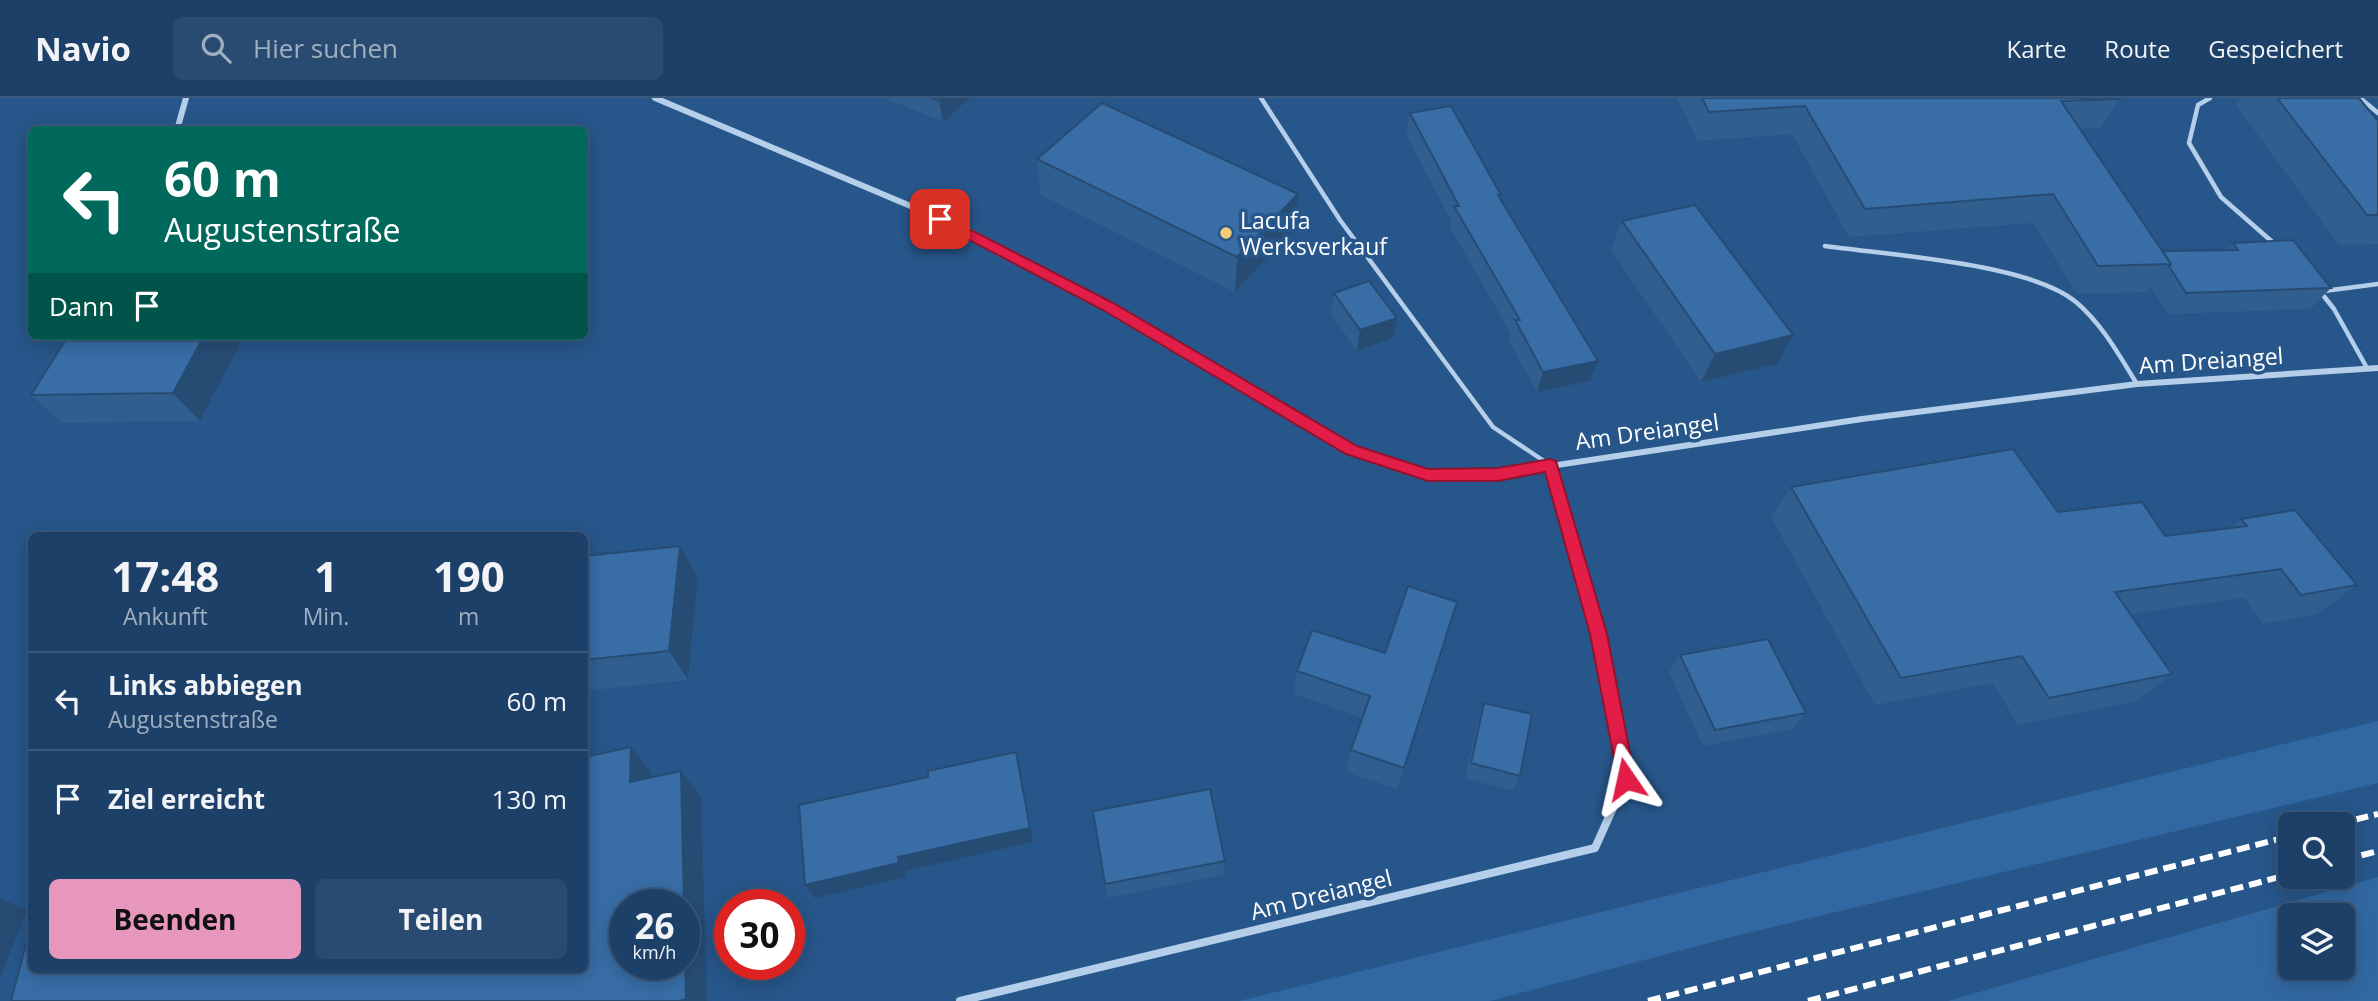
<!DOCTYPE html>
<html lang="de">
<meta charset="utf-8">
<style>
body{margin:0;font-family:"Open Sans",sans-serif;background:#2a4b71;color:#f1f3f6;height:100vh;display:flex;flex-direction:column;font-size:26px;white-space:nowrap}
*{box-sizing:border-box;margin:0}
p{font-size:23px;color:#a0afc0}
.icon{flex:none;width:38px;height:38px;fill:none;stroke:currentColor;stroke-width:2;stroke-linecap:round;stroke-linejoin:round}
.map{position:relative;flex:1;overflow:hidden}
.details{position:absolute;left:28px;top:434px;width:560px;height:441px;display:flex;flex-direction:column;background:#1d4068;border-radius:10px;box-shadow:0 4px 18px #0003,0 0 0 2px #3b597c}
.details>*{flex:none}
.hud{position:absolute;left:28px;top:28px;width:560px;height:214px;border-radius:10px;box-shadow:0 4px 18px #0003,0 0 0 2px #3b597c;background:#00695c;color:#fff;overflow:hidden}
.buttons{position:absolute;left:2278px;top:714px;display:grid;gap:14px}
.buttons a{display:grid;place-items:center;width:77px;height:77px;border-radius:10px;background:#1d4068;box-shadow:0 4px 18px #0003,0 0 0 2px #3b597c;font-size:35px}
.speed{position:absolute;left:609px;top:791px;display:flex;gap:14px;font-size:35px;font-weight:700;text-align:center}
.speed>*{display:grid;place-content:center;width:91px;height:91px;border-radius:50%;background:#1d4068;box-shadow:0 4px 18px #0003,0 0 0 2px #3b597c;line-height:1}
.speed small{font-size:18px;font-weight:400}
.speed .limit{border:10px solid #d22;background:#fff;color:#111}
.pin{position:absolute;display:grid;place-items:center;width:60px;height:60px;color:#fff;margin:-30px;border-radius:14px;box-shadow:0 4px 10px #0006}
.me{position:absolute;width:77px;margin:-38px;rotate:349deg;stroke-linejoin:round;filter:drop-shadow(0 0 5px #0008)}
.turn{display:flex;align-items:center;gap:24px;height:147px;padding:0 21px;font-size:32px}
.turn .icon{width:91px;height:91px;stroke-width:2.5}
.turn b{display:block;font-size:49px;line-height:60px}
.then{display:flex;align-items:center;height:66px;padding:0 21px;background:#0003;gap:14px;font-size:26px}
.eta{display:flex;justify-content:space-evenly;align-items:center;height:119px;text-align:center}
.eta b{font-size:42px;font-weight:700;line-height:49px}
.action{display:flex;gap:14px;margin-top:auto;padding:14px 21px}
.action a{flex:1;height:80px;border-radius:10px;background:#e797bd;color:#111;font-size:28px;font-weight:700;line-height:80px;text-align:center}
.action a+a{background:#2a4b71;color:#f1f3f6}
ul{padding:0;list-style:none}
li{display:flex;align-items:center;gap:21px;height:98px;padding:0 21px;border-top:2px solid #3b597c}
li div{flex:1}
li b{display:block;font-size:26px}
li em{font-style:normal}
header{display:flex;align-items:center;gap:42px;box-sizing:border-box;height:98px;padding:0 35px;background:#1d4068;border-bottom:2px solid #3b597c}
header strong{font-size:33px}
nav{display:flex;gap:38px;margin-inline-start:auto;font-size:24px}
.search{width:490px;height:63px;background:#2a4b71;display:flex;align-items:center;gap:18px;box-sizing:border-box;padding:0 24px;border-radius:10px;color:#a0afc0;font-size:26px}
.map>svg:first-child{display:block}
</style>
<header>
<strong>Navio</strong>
<div class="search"><svg class="icon" aria-label="search" viewBox="0 0 24 24"><circle cx="10" cy="10" r="6"/><path d="M15 15l6 6"/></svg>Hier suchen</div>
<nav><a>Karte</a><a>Route</a><a>Gespeichert</a></nav>
</header>
<div class="map">
<svg width="2378" height="903" viewBox="0 0 2378 903">
<rect width="100%" height="100%" fill="#27568a"/>
<g fill="#3268a1" fill-rule="evenodd">
<path d="M2378,623V685L1735,838L1490,903H1239Z"/>
<path d="M2378,779V903H1948ZM2291,817H2343V870H2291Z"/>
</g>
<g fill="none" stroke-linecap="round" stroke-linejoin="round">
<g stroke="#b5cee9" stroke-width="4.5">
<path d="M1261,0L1340,122L1493,329L1550,367"/>
<path d="M2210,0L2198,7L2189,45L2221,99L2277,148"/>
<path d="M2360,0L2378,15"/>
<path d="M1825,148C1888,157 2029,165 2076,204C2102,226 2119,257 2137,286"/>
<path d="M2319,192L2334,211L2367,270"/>
<path d="M2324,193L2378,186"/>
</g>
<g stroke="#b5cee9" stroke-width="6">
<path d="M655,0L965,131L1108,208L1351,352L1428,377L1498,376L1862,321L2137,286L2378,270"/>
<path d="M177,32L186,0"/>
<path d="M1550,367L1559,399"/>
</g>
<path stroke="#b5cee9" stroke-width="8" d="M960,903L1595,750L1626,681L1598,536L1559,397"/>
<g stroke="#fff" stroke-width="6" stroke-dasharray="13 6" stroke-linecap="butt">
<path d="M2337,726L2378,716"/>
<path d="M2343,762L2378,753"/>
<path d="M1648,903L2291,738"/>
<path d="M1808,903L2291,776"/>
</g>
</g>
<g fill="#305e8f">
<path d="M885,0H970L943,24Z"/>
<path d="M1677,0H2120V1L2100,30H2080L2163,153L2227,152L2233,145L2331,190L2310,211L2168,216L2151,189L2147,194L2077,196L2033,125L1849,139L1792,36L1698,43Z"/>
<path d="M2242,0H2359L2378,23V146L2339,147L2236,7Z"/>
<path d="M1410,15L1501,97L1500,100L1590,283L1537,294L1509,243L1511,236L1450,129L1451,123L1406,36Z"/>
<path d="M1037,61L1294,132L1235,194L1041,97Z"/>
<path d="M1622,123L1793,237L1777,266L1701,284L1611,152Z"/>
<path d="M1334,195L1397,220L1393,240L1357,253L1331,216Z"/>
<path d="M68,238H244L200,323L62,325L31,297Z"/>
<path d="M1791,389L2058,414L2165,438L2231,430L2241,421L2357,487L2317,516L2263,526L2244,500L2130,516L2172,576L2137,603L2018,627L1993,585L1875,607L1771,419Z"/>
<path d="M680,448L698,479L688,582L584,593V458Z"/>
<path d="M1457,504L1397,691L1346,674L1351,652L1362,620L1294,596L1297,573L1385,555Z"/>
<path d="M1680,557L1806,615L1792,631L1703,648L1669,574Z"/>
<path d="M1484,605L1520,678L1512,693L1465,680L1478,621Z"/>
<path d="M1093,713L1225,763L1224,777L1107,800Z"/>
</g>
<g fill="#274c74">
<path d="M942,0H970L943,24L939,3Z"/>
<path d="M1298,96L1294,132L1235,194L1237,159Z"/>
<path d="M1397,220L1393,240L1357,253L1360,232Z"/>
<path d="M1793,237L1777,266L1701,284L1715,256Z"/>
<path d="M204,238H244L200,323L173,295Z"/>
<path d="M1598,263L1590,283L1537,294L1543,274Z"/>
<path d="M680,448L698,479L688,582L669,553Z"/>
<path d="M631,649L652,675V709L630,684Z"/>
<path d="M1016,654L1020,670L1033,744L905,773L906,779L815,800L805,787L898,759Z"/>
<path d="M681,673L701,699L707,903H680Z"/>
<path d="M0,800L27,812L0,880Z"/>
</g>
<g fill="#386da6" stroke="#274c74" stroke-width="2">
<path d="M931,0H942L939,3Z"/>
<path d="M1702,0H2120V1L2061,3L2171,166L2098,168L2053,96L1865,111L1805,8L1709,14Z"/>
<path d="M2277,0H2359L2378,23V117H2367Z"/>
<path d="M1102,5L1298,96L1237,159L1037,61Z"/>
<path d="M1451,8L1501,97H1498L1598,263L1543,274L1515,222H1520L1454,108H1459L1410,15Z"/>
<path d="M1695,107L1793,237L1715,256L1622,123Z"/>
<path d="M2293,142L2331,190L2186,195L2169,168L2171,166L2163,153L2238,152L2233,145Z"/>
<path d="M1369,183L1397,220L1360,232L1334,195Z"/>
<path d="M68,238H204L173,295L31,297Z"/>
<path d="M2013,351L2058,414L2142,404L2165,438L2247,428L2241,421L2295,412L2357,487L2301,497L2281,471L2115,494L2172,576L2049,600L2022,558L1901,580L1791,389Z"/>
<path d="M680,448L669,553L584,562V458Z"/>
<path d="M1408,488L1457,504L1404,670L1351,652L1370,598L1297,573L1312,532L1385,555Z"/>
<path d="M1768,541L1806,615L1715,632L1680,557Z"/>
<path d="M1484,605L1532,616L1520,678L1471,665Z"/>
<path d="M631,649L630,684L681,673L684,807H625V866H684V812L686,901L680,903H11L32,823V872H584V659Z"/>
<path d="M1016,654L1030,730L898,759L899,765L805,787L799,707L928,679V673Z"/>
<path d="M1210,691L1225,763L1105,786L1093,713Z"/>
</g>
<path fill="#e11d48" stroke="#92132f" stroke-width="2" d="M940,116L1113,205L1357,348L1428,371L1498,370L1550,361L1556,363L1607,536L1635,681L1633,686L1626,689L1620,686L1618,681L1590,536L1545,374L1498,383H1428L1346,356L1103,212L935,124L933,121Z"/>
<circle fill="#f2cb7b" stroke="#27568a" stroke-width="2.5" cx="1226" cy="135" r="7"/>
<g text-anchor="middle" dominant-baseline="central" stroke-width="7" stroke-linejoin="round" paint-order="stroke">
<g font-size="23" fill="#fff" stroke="#27568a" text-anchor="start">
<text x="1240" y="122">Lacufa<tspan x="1240" dy="26">Werksverkauf</tspan></text>
</g>
<g font-size="23" fill="#fff" stroke="#27568a">
<text transform="translate(2211 262) rotate(-4)">Am Dreiangel</text>
<text transform="translate(1647 333) rotate(-8)">Am Dreiangel</text>
<text transform="translate(1321 796) rotate(-14)">Am Dreiangel</text>
</g>
</g>
</svg>
<div class="buttons">
<a><svg class="icon" aria-label="search" viewBox="0 0 24 24"><circle cx="10" cy="10" r="6"/><path d="M15 15l6 6"/></svg></a>
<a><svg class="icon" aria-label="layers" viewBox="0 0 24 24"><path d="M12 4l9 5-9 5-9-5zM3 14l9 5 9-5"/></svg></a>
</div>
<div class="speed"><div>26<small>km/h</small></div><div class="limit">30</div></div>
<div class="pin" style="left:940px;top:121px;background:#d93025"><svg class="icon" aria-label="arrive" viewBox="0 0 24 24"><path d="M6 21V4h12l-3 4 3 4H6"/></svg></div>
<svg class="me" style="left:1626px;top:681px" viewBox="-20 -20 40 40"><path d="M0-17L14 15 0 8-14 15z" fill="#e11d48" stroke="#fff" stroke-width="4"/></svg>
<div class="hud">
<div class="turn"><svg class="icon" aria-label="left" viewBox="0 0 24 24"><path d="M17 20v-9H6M10 6l-5 5 5 5"/></svg><div><b>60 m</b>Augustenstraße</div></div>
<div class="then">Dann<svg class="icon" aria-label="arrive" viewBox="0 0 24 24"><path d="M6 21V4h12l-3 4 3 4H6"/></svg></div>
</div>
<section class="details">
<div class="eta">
<div><b>17:48</b><p>Ankunft</p></div>
<div><b>1</b><p>Min.</p></div>
<div><b>190</b><p>m</p></div>
</div>
<ul>
<li><svg class="icon" aria-label="left" viewBox="0 0 24 24"><path d="M17 20v-9H6M10 6l-5 5 5 5"/></svg><div><b>Links abbiegen</b><p>Augustenstraße</p></div><em>60 m</em></li>
<li><svg class="icon" aria-label="arrive" viewBox="0 0 24 24"><path d="M6 21V4h12l-3 4 3 4H6"/></svg><div><b>Ziel erreicht</b></div><em>130 m</em></li>
</ul>
<div class="action"><a>Beenden</a><a>Teilen</a></div>
</section>
</div>
